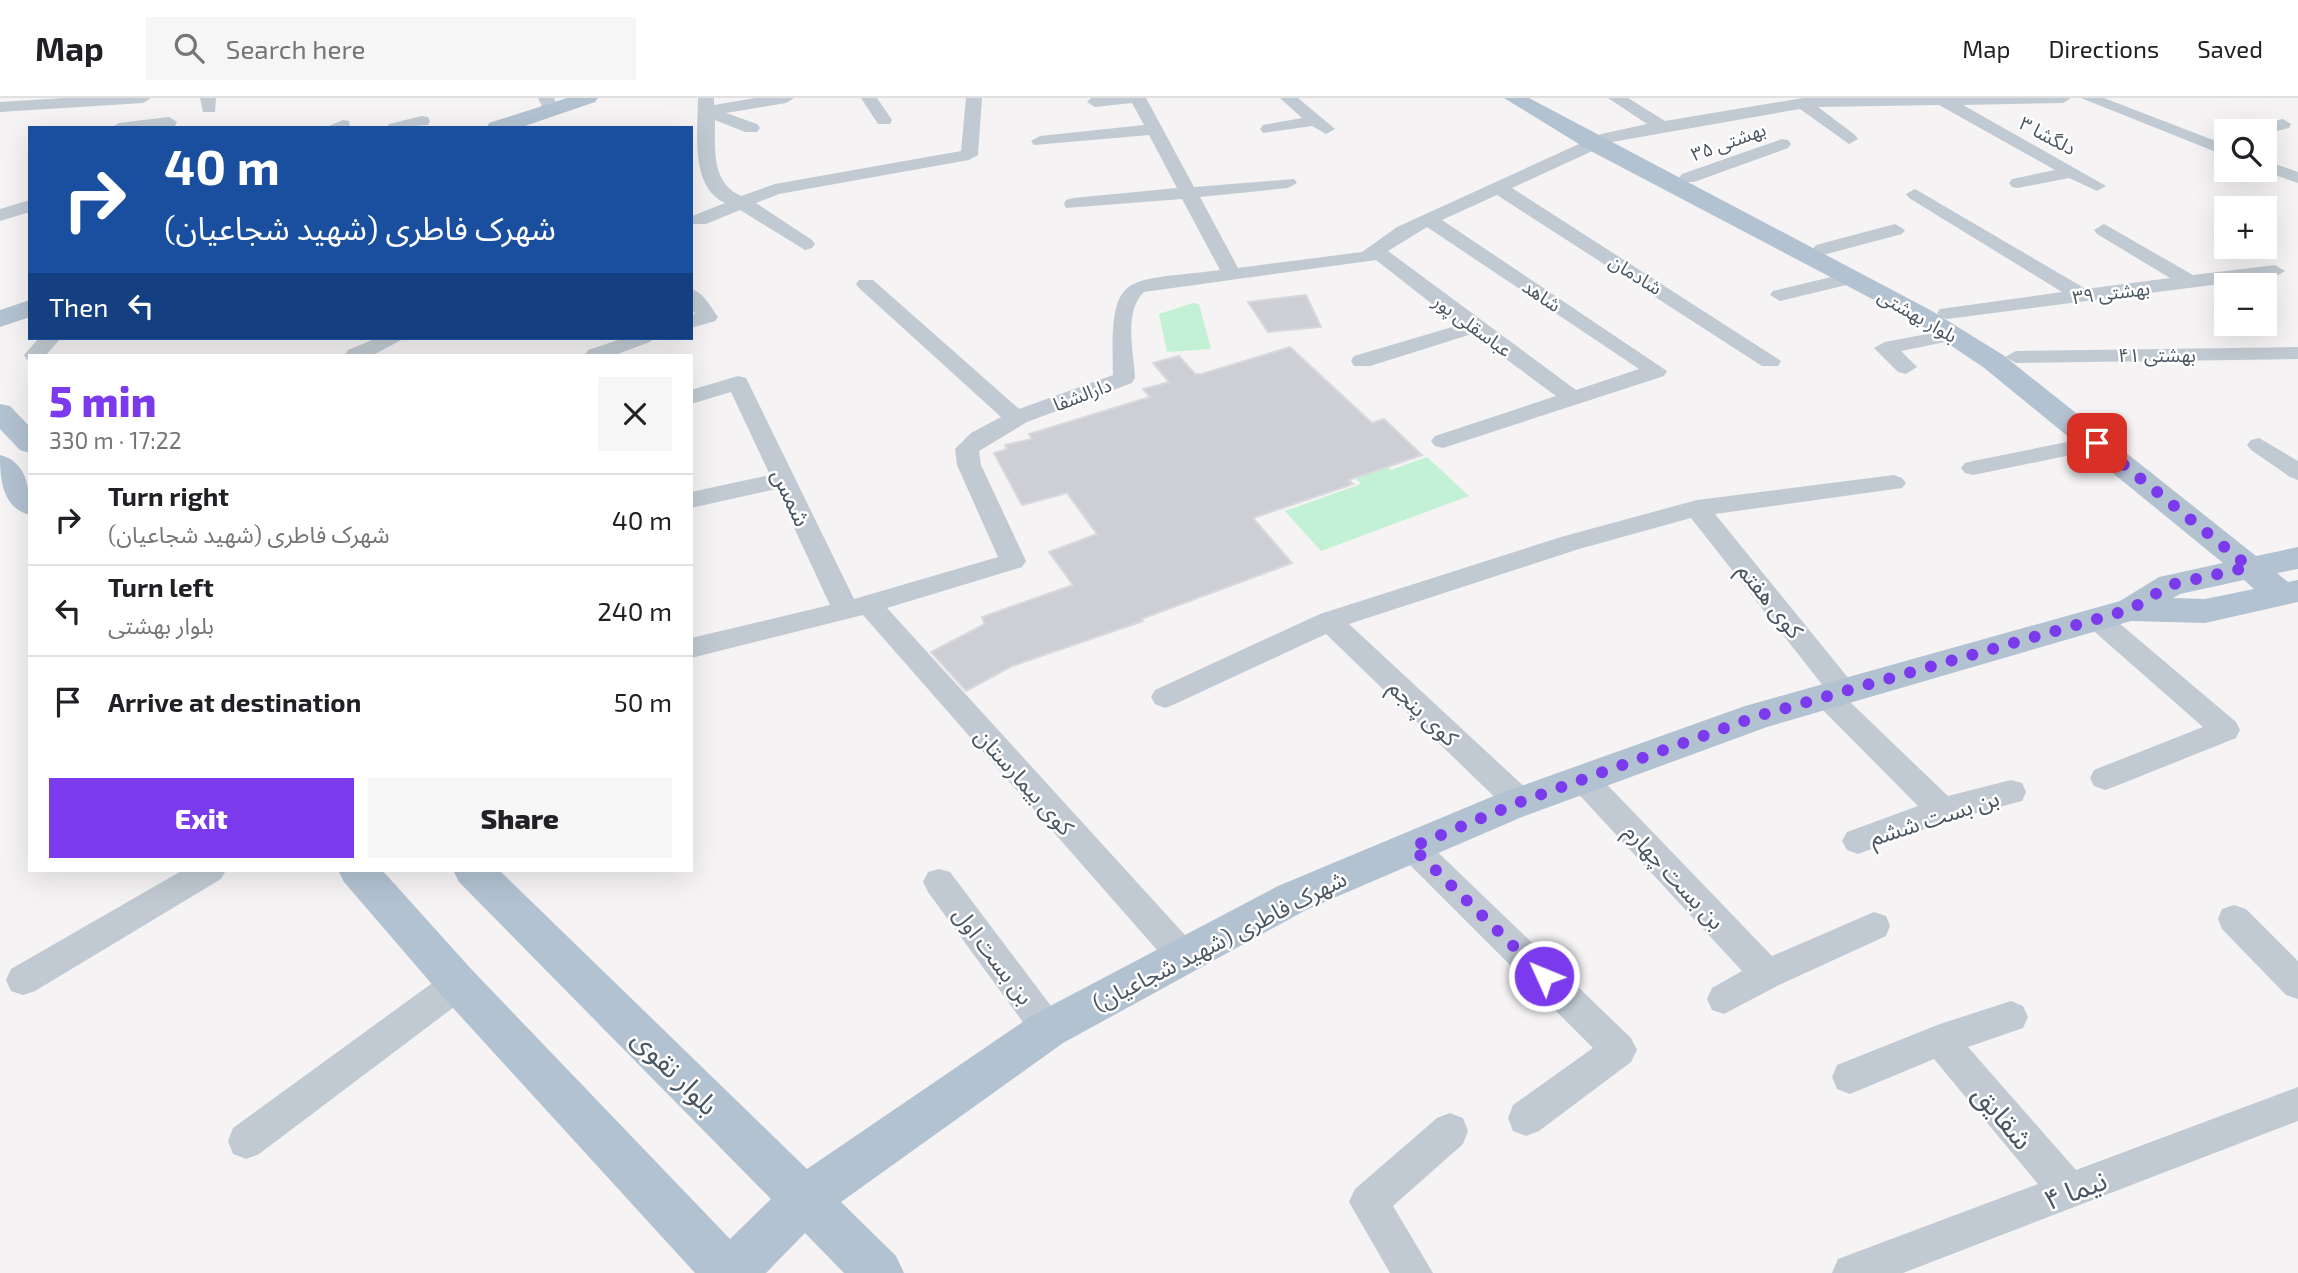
<!DOCTYPE html>
<meta charset="utf-8">
<style>
body{margin:0;font-family:"Exo 2","Noto Sans Arabic",sans-serif;background:#f6f6f6;color:#202124;height:100vh;display:flex;flex-direction:column;font-size:26px;white-space:nowrap}
*{box-sizing:border-box;margin:0}
p{font-size:23px;color:#757577}
.icon{flex:none;width:38px;height:38px;fill:none;stroke:currentColor;stroke-width:2;stroke-linecap:round;stroke-linejoin:round}
.map{position:relative;flex:1;overflow:hidden}
.sheet{position:absolute;left:28px;top:256px;width:665px;height:518px;display:flex;flex-direction:column;background:#fff;border-radius:0px;box-shadow:0 7px 28px #0002}
.sheet>*{flex:none}
.hud{position:absolute;left:28px;top:28px;width:665px;height:214px;border-radius:0px;box-shadow:0 7px 28px #0002;background:#1a4fa0;color:#fff;overflow:hidden}
.controls{position:absolute;left:2214px;top:21px;display:grid;gap:14px}
.controls a{display:grid;place-items:center;width:63px;height:63px;border-radius:0px;background:#fff;box-shadow:0 7px 28px #0002;font-size:35px}
.pin{position:absolute;display:grid;place-items:center;width:60px;height:60px;color:#fff;margin:-30px;border-radius:14px;box-shadow:0 4px 10px #0006}
.me{position:absolute;width:77px;margin:-38px;rotate:314deg;stroke-linejoin:round;filter:drop-shadow(0 0 5px #0008)}
.turn{display:flex;align-items:center;gap:24px;height:147px;padding:0 21px;font-size:32px}
.turn .icon{width:91px;height:91px;stroke-width:2.5}
.turn b{display:block;font-size:49px;line-height:60px}
.then{display:flex;align-items:center;height:66px;padding:0 21px;background:#0003;gap:14px;font-size:26px}
.round{display:grid;place-items:center;flex:none;width:74px;height:74px;border-radius:0px;background:#f6f6f6}
.overview{display:flex;align-items:center;justify-content:space-between;height:119px;padding:0 21px}
h1{font-size:42px;font-weight:800;line-height:52px;color:#7c3aed}
.action{display:flex;gap:14px;margin-top:auto;padding:14px 21px}
.action a{flex:1;height:80px;border-radius:0px;background:#7c3aed;color:#fff;font-size:28px;font-weight:800;line-height:80px;text-align:center}
.action a+a{background:#f6f6f6;color:#202124}
ul{padding:0;list-style:none}
li{display:flex;align-items:center;gap:21px;height:91px;padding:0 21px;border-top:2px solid #e0e0e0}
li div{flex:1}
li b{display:block;font-size:26px}
li em{font-style:normal}
header{display:flex;align-items:center;gap:42px;box-sizing:border-box;height:98px;padding:0 35px;background:#fff;border-bottom:2px solid #e0e0e0}
header strong{font-size:33px}
nav{display:flex;gap:38px;margin-inline-start:auto;font-size:24px}
.search{width:490px;height:63px;background:#f6f6f6;display:flex;align-items:center;gap:18px;box-sizing:border-box;padding:0 24px;border-radius:0px;color:#757577;font-size:26px}
.map>svg:first-child{display:block}
</style>
<header>
<strong>Map</strong>
<div class="search"><svg class="icon" aria-label="search" viewBox="0 0 24 24"><circle cx="10" cy="10" r="6"/><path d="M15 15l6 6"/></svg>Search here</div>
<nav><a>Map</a><a>Directions</a><a>Saved</a></nav>
</header>
<div class="map">
<svg width="2298" height="1175" viewBox="0 0 2298 1175">
<rect width="100%" height="100%" fill="#f5f3f3"/>
<g fill="#c3f1d5">
<path d="M1193,205L1199,206L1211,251L1167,254L1159,216Z"/>
<path d="M1354,337L1391,372L1427,359L1469,398L1321,453L1285,413L1361,386L1324,347Z"/>
</g>
<g fill="#cdcfd5" stroke="#d7d9de" stroke-width="2">
<path d="M1306,197L1321,229L1268,234L1248,204Z"/>
<path d="M1290,249L1372,325L1384,321L1422,357L1349,382L1353,386L1253,420L1292,465L1141,521L1143,523L1012,568L966,593L931,554L985,526L982,519L1073,487L1049,454L1097,436L1067,395L1022,407L994,355L1007,351L1005,347L1032,341L1029,336L1150,299L1143,291L1169,284L1153,265L1179,258L1195,276H1202Z"/>
</g>
<g fill="none" stroke-linecap="round" stroke-linejoin="round">
<g fill="#c1cad2" fill-rule="evenodd">
<path d="M64,0H151L143,5L0,14V4Z"/>
<path d="M200,0H216L215,14H203Z"/>
<path d="M538,0H554L559,11L557,15H545Z"/>
<path d="M698,0H714V7L755,0H794L786,5L726,15L757,26L760,30L757,34H745L715,22C715,50 711,85 741,98L775,86L961,53L966,0H982L978,57L969,62L779,96L756,105L812,142L815,146L812,150L805,152L740,112L706,126H692V118L725,105C689,88 698,32 698,0Z"/>
<path d="M861,0H877L892,22L890,26H878Z"/>
<path d="M1091,0H1146L1194,89L1294,81L1297,85L1288,90L1200,99L1238,170L1362,154L1397,129L1601,36L1647,26L1608,0H1628L1665,23L1803,0H2071L2063,5L1963,7L2106,88L2097,93L2069,80L2018,90L2012,89L2009,85L2012,81L2055,72L1939,7L1818,9L1855,37L1858,41L1849,46L1800,11L1612,44L1512,90L1781,263L1778,268H1762L1497,97L1442,122L1667,273L1664,278L1443,350L1435,348L1431,343L1435,338L1556,298L1472,236L1370,268H1354L1351,263L1354,258L1459,227L1376,162L1144,194C1123,214 1134,254 1135,280L1132,285L1027,324L979,353L981,367L1026,463L1022,469L887,510L1195,848L1200,858L1195,868L1183,873L1171,868L863,517L691,560V540L830,507L776,391L691,410V394L770,377L731,294L691,306V292L738,278L746,280L854,501L998,459L957,367L955,351L971,335L1001,319L859,190L856,186L859,182H873L1019,311L1113,277C1110,169 1123,185 1220,172L1182,101L1066,110L1064,106L1066,102L1073,100L1177,90L1149,37L1034,47L1031,43L1040,38L1144,27L1132,5L1095,9L1087,4ZM1427,129L1639,271L1576,292L1388,153Z"/>
<path d="M1280,0H1298L1335,31L1326,36L1312,28L1263,35L1260,31L1263,27L1302,20Z"/>
<path d="M2081,0H2104L2226,47V58Z"/>
<path d="M422,18L428,19L430,23L428,27L387,30L389,26Z"/>
<path d="M169,19L177,24L175,28L111,30L119,25Z"/>
<path d="M2283,21L2291,26L2289,30L2264,36L2245,33L2248,29Z"/>
<path d="M343,22L349,23L350,30H324Z"/>
<path d="M1782,41L1788,42L1791,46L1788,50L1694,84H1682L1679,80L1682,76Z"/>
<path d="M2264,62L2298,74V85L2260,72H2264Z"/>
<path d="M1915,91L2086,191L2170,180L2097,136L2094,132L2104,126L2193,177L2275,167L2285,173L2275,179L1947,221L1940,219L1937,215L1940,211L2062,194L1909,100L1906,96Z"/>
<path d="M30,102V114L0,123V111Z"/>
<path d="M1895,126L1905,132L1902,136L1823,157L1813,151L1816,147Z"/>
<path d="M1852,174L1862,180L1859,184L1780,203L1770,197L1773,193Z"/>
<path d="M691,191C703,194 711,209 718,219L715,223L691,230V217L695,216L691,211Z"/>
<path d="M1953,231L1964,237L1960,241L1901,253L1917,269L1906,276L1898,274L1874,250L1885,244Z"/>
<path d="M39,240H61L46,257H30L27,262L24,257Z"/>
<path d="M377,240H405L373,257H345L348,252Z"/>
<path d="M624,240H654L650,244L615,257H585L588,252Z"/>
<path d="M2298,249V261L2016,265L2005,259L2016,253Z"/>
<path d="M2097,338L2105,340L2109,345L2105,350L1973,377L1965,375L1961,370L1965,365L1973,363Z"/>
<path d="M2259,340L2298,363V382L2290,379L2251,352L2247,347L2251,342Z"/>
<path d="M1894,377L1902,380L1906,385L1902,390L1715,416L1854,587L1858,594L1849,603L1948,698L2011,682L2022,685L2026,694L2022,703L1946,723L1858,756L1847,752L1842,743L1847,734L1918,708L1817,606L1813,599L1817,592L1824,589L1691,420L1579,451L1349,526L1531,695L1535,704L1531,713L1520,716L1509,713L1326,536L1175,606L1165,610L1155,606L1151,599L1155,592L1320,516L1561,439L1697,402Z"/>
<path d="M2097,512L2106,514L2236,624L2240,632L2236,640L2116,688L2105,692L2094,688L2090,680L2094,672L2203,629L2088,528L2084,521L2088,514Z"/>
<path d="M1583,669L1594,673L1772,858L1874,814L1886,818L1890,828L1886,838L1779,887L1724,916L1712,912L1707,901L1712,890L1742,873L1572,689L1568,681L1572,673Z"/>
<path d="M1412,736L1423,740L1631,940L1637,952L1631,964L1539,1033L1526,1038L1513,1033L1508,1020L1513,1007L1593,950L1401,758L1396,749L1401,740Z"/>
<path d="M939,771L950,774L1060,920L1065,931L1060,942L1048,947L1036,942L928,794L923,784L928,774Z"/>
<path d="M183,772H226L221,781L35,893L23,897L11,893L6,882L11,871Z"/>
<path d="M2234,807L2246,811L2298,863V901L2286,897L2222,831L2218,821L2222,811Z"/>
<path d="M458,871L470,875L475,886L470,897L259,1056L246,1061L233,1056L228,1043L233,1030L446,875Z"/>
<path d="M2011,903L2023,908L2028,919L2023,930L1968,949L2076,1072L2298,989V1023L1903,1175H1832L1838,1161L2038,1086L1934,961L1850,996L1837,991L1832,979L1837,967L1940,926Z"/>
<path d="M1450,1015L1463,1020L1468,1033L1463,1046L1393,1108L1433,1175H1390L1349,1104L1355,1091L1437,1020Z"/>
</g>
<g fill="#b3c2d1" fill-rule="evenodd">
<path d="M567,0H598L595,4L519,30H487L489,25Z"/>
<path d="M1504,0H1529L1932,213L2003,257L2256,458L2298,449V471L2277,475L2288,484L2298,482V504L2205,525L2131,523L1767,629L1522,719L1306,812L1063,945L841,1104L896,1158L904,1175H844L805,1135L766,1175H695L443,899L344,784L338,772H382L473,873L730,1141L771,1101L459,784L453,772H499L807,1071L1033,917L1278,788L1496,697L1745,608L2120,503L2159,479L2223,465L1983,269L1914,223L1587,51ZM2244,482L2254,491L2205,501L2173,500L2180,496Z"/>
<path d="M30,202V219L0,229V212Z"/>
<path d="M0,306L10,308L30,329V355L20,352L0,331Z"/>
<path d="M0,357C28,364 30,393 30,417C2,410 0,381 0,357Z"/>
</g>
</g>
<g fill="none" stroke-linecap="round" stroke-linejoin="round">
<path stroke="#7c3aed" stroke-width="12" stroke-dasharray="0 21.6" d="M1544,878L1412,749L1520,704L1758,618L2097,521L2131,511L2170,487L2249,469L2097,345"/>
</g>
<g text-anchor="middle" dominant-baseline="central" stroke-width="5" stroke-linejoin="round" paint-order="stroke">
<g font-size="19" fill="#4a5661" stroke="#fff">
<text transform="translate(2048 37) rotate(28)">دلگشا ۳</text>
<text transform="translate(1728 43) rotate(-20)">بهشتی ۳۵</text>
<text transform="translate(1636 176) rotate(32)">شادمان</text>
<text transform="translate(2111 194) rotate(-7)">بهشتی ۳۹</text>
<text transform="translate(1542 197) rotate(34)">شاهد</text>
<text transform="translate(1918 217) rotate(30)">بلوار بهشتی</text>
<text transform="translate(1473 227) rotate(36)">عباسقلی پور</text>
<text x="2157" y="256">بهشتی ۴۱</text>
<text transform="translate(1082 296) rotate(-21)">دارالشفا</text>
</g>
<g font-size="23" fill="#4a5661" stroke="#fff">
<text transform="translate(792 399) rotate(65)">شمس</text>
<text transform="translate(1771 502) rotate(51)">کوی هفتم</text>
<text transform="translate(1424 614) rotate(43)">کوی پنجم</text>
<text transform="translate(1025 683) rotate(48)">کوی بیمارستان</text>
<text transform="translate(1934 719) rotate(-18)">بن بست ششم</text>
<text transform="translate(1675 778) rotate(47)">بن بست چهارم</text>
<text transform="translate(1219 842) rotate(-27)">شهرک فاطری (شهید شجاعیان)</text>
<text transform="translate(994 857) rotate(53)">بن بست اول</text>
</g>
<g font-size="28" fill="#4a5661" stroke="#fff">
<text transform="translate(676 973) rotate(45)">بلوار نقوی</text>
<text transform="translate(2004 1018) rotate(50)">شقایق</text>
<text transform="translate(2075 1091) rotate(-21)">نیما ۴</text>
</g>
</g>
</svg>
<div class="controls">
<a><svg class="icon" aria-label="search" viewBox="0 0 24 24"><circle cx="10" cy="10" r="6"/><path d="M15 15l6 6"/></svg></a>
<a>+</a>
<a>−</a>
</div>
<div class="pin" style="left:2097px;top:345px;background:#d93025"><svg class="icon" aria-label="arrive" viewBox="0 0 24 24"><path d="M6 21V4h12l-3 4 3 4H6"/></svg></div>
<svg class="me" style="left:1544px;top:878px" viewBox="-20 -20 40 40"><circle r="17" fill="#7c3aed" stroke="#fff" stroke-width="3"/><path d="M0-11L8 9 0 5-8 9z" fill="#fff"/></svg>
<div class="hud">
<div class="turn"><svg class="icon" aria-label="right" viewBox="0 0 24 24"><path d="M7 20v-9h11M14 6l5 5-5 5"/></svg><div><b>40 m</b>شهرک فاطری (شهید شجاعیان)</div></div>
<div class="then">Then<svg class="icon" aria-label="left" viewBox="0 0 24 24"><path d="M17 20v-9H6M10 6l-5 5 5 5"/></svg></div>
</div>
<section class="sheet">
<div class="overview"><div><h1>5 min</h1><p>330 m · 17:22</p></div><a class="round"><svg class="icon" aria-label="close" viewBox="0 0 24 24"><path d="M6 6l12 12M18 6L6 18"/></svg></a></div>
<ul>
<li><svg class="icon" aria-label="right" viewBox="0 0 24 24"><path d="M7 20v-9h11M14 6l5 5-5 5"/></svg><div><b>Turn right</b><p>شهرک فاطری (شهید شجاعیان)</p></div><em>40 m</em></li>
<li><svg class="icon" aria-label="left" viewBox="0 0 24 24"><path d="M17 20v-9H6M10 6l-5 5 5 5"/></svg><div><b>Turn left</b><p>بلوار بهشتی</p></div><em>240 m</em></li>
<li><svg class="icon" aria-label="arrive" viewBox="0 0 24 24"><path d="M6 21V4h12l-3 4 3 4H6"/></svg><div><b>Arrive at destination</b></div><em>50 m</em></li>
</ul>
<div class="action"><a>Exit</a><a>Share</a></div>
</section>
</div>
